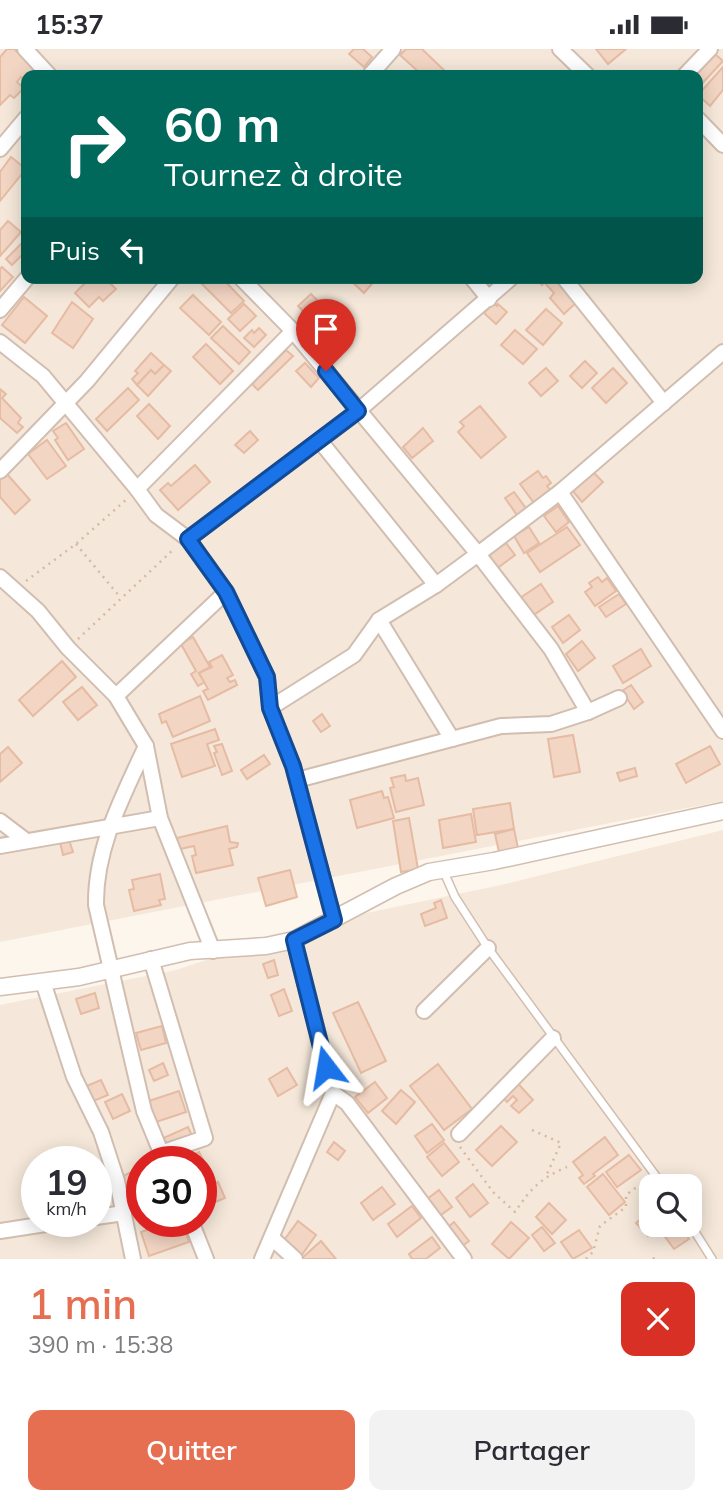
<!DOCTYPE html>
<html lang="fr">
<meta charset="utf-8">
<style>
body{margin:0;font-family:Mulish,sans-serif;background:#f2f2f3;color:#2b2b33;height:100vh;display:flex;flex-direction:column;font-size:26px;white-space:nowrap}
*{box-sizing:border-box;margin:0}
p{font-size:23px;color:#7c7c81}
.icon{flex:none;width:38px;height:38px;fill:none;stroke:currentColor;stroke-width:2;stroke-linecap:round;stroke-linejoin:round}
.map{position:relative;height:1210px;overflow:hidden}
.details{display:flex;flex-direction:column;background:#fff;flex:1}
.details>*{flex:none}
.banner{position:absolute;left:21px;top:21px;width:682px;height:214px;border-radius:14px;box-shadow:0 4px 18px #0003;background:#00695c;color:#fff;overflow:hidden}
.fabs{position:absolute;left:639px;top:1125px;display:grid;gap:14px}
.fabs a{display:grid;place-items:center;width:63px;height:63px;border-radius:14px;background:#fff;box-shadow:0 4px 18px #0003;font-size:35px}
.speed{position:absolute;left:21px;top:1097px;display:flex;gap:14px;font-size:35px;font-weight:700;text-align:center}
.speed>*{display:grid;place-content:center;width:91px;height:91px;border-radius:50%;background:#fff;box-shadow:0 4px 18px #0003;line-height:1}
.speed small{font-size:18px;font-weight:400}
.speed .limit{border:10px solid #d22;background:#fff;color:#111}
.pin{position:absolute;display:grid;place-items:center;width:60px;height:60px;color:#fff;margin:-72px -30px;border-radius:50% 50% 50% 0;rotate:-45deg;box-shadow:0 0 7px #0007}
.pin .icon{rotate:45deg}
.me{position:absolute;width:77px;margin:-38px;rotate:346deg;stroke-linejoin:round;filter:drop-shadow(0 0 5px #0008)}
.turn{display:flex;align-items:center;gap:24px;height:147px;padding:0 28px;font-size:32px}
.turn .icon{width:91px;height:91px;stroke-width:2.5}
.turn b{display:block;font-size:49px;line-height:60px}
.then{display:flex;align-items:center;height:66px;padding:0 28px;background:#0003;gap:14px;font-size:26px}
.round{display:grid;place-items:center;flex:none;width:74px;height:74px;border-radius:14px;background:#f2f2f3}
.headline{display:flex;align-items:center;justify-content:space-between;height:119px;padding:0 28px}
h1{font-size:42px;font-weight:600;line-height:52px;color:#e76f51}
.primary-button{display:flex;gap:14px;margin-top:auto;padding:14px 28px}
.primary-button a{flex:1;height:80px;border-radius:14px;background:#e76f51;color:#fff;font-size:28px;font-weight:600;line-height:80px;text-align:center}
.primary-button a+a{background:#f2f2f3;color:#2b2b33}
.status{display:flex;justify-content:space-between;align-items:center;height:49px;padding:0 35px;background:#fff;direction:ltr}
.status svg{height:19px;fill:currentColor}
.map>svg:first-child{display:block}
</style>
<div class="status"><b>15:37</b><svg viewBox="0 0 49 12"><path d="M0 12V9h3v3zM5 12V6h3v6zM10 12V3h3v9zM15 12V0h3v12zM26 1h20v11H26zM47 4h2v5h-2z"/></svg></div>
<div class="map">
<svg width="723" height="1210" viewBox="0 0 723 1210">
<rect width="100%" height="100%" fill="#fdf6ec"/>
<g fill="#f5e8da" fill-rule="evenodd">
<path d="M0,0H723V752L0,893ZM26,26H698V229H26Z"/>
<path d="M723,781V1210H0V956L176,921L318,874L501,836ZM37,1113H96V1172H37ZM142,1113H201V1172H142ZM651,1138H690V1176H651Z"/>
</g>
<g fill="#f3d5c3" stroke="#e6bba3" stroke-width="2">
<path d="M7,0H14L37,21L32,26H26V33L21,28L17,33L24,39L14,49L10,46L0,56V8Z"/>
<path d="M354,0H363L372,8L364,18L349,5Z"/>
<path d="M406,0H422L448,25L422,26L400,6Z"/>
<path d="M596,0H626L608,15Z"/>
<path d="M714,4L723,12L698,39V26H693Z"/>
<path d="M723,18V41L710,57L698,46Z"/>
<path d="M11,108L26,120L0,152V123Z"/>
<path d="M8,172L21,183L0,207V181Z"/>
<path d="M22,194L26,197V202L12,216L6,210Z"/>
<path d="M2,218L13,228L0,242V220Z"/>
<path d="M96,229H105L116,240L103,252L99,248L89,258L75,244L89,230L92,233Z"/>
<path d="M200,229H222L244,252L231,264L198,231Z"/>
<path d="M348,229H377L364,244Z"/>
<path d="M536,229H560L579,251L564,265L550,249L554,244L544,233L542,236Z"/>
<path d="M311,245L327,261L334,254L341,261L316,286L301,270L306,265L298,257Z"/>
<path d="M193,246L221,273L209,286L180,259Z"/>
<path d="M24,248L47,267L25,294L2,276Z"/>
<path d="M72,253L93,270L73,299L52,284Z"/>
<path d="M494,254L497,257L498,255L507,263L496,275L484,264Z"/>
<path d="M244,255L256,267L240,282L228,270Z"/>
<path d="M546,260L562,274L543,296L526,281Z"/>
<path d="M340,268L346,273L321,302L311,293L319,285L322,288Z"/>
<path d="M223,277L250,303L239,315L211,289Z"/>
<path d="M259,279L266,286L254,298L244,289L252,281L254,284Z"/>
<path d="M515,281L537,300L523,315L501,296Z"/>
<path d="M341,284L352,294L346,300L335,291Z"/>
<path d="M206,295L233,322L220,335L193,308Z"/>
<path d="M286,301L293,307L258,341L252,335Z"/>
<path d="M151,304L164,316L155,325L151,321L137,336L132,330L138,324L135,322Z"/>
<path d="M585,312L597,324L582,339L570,327Z"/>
<path d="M305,314L319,329L311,338L296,322Z"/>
<path d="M164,316L171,322L148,347L137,336L151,321L155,325Z"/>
<path d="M546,319L558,332L541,347L529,334Z"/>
<path d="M613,319L627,334L606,354L592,339Z"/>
<path d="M128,339L139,351L107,382L96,370Z"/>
<path d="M0,340L6,345L2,349L21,369L18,374L23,378L17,384L0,369Z"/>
<path d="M149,355L170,377L158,390L137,367Z"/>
<path d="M480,357L506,388L481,409L458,383L464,377L460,373Z"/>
<path d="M66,374L84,400L68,411L55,391L58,389L53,382Z"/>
<path d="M423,379L433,392L412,409L403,398Z"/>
<path d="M250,382L258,391L244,404L235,396Z"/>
<path d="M47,391L66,417L47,430L28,405Z"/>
<path d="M195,416L210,433L178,461L160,441L168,434L171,437Z"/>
<path d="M538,422L543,429L546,427L551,434L547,437L551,442L534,454L520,435Z"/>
<path d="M592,422L603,433L582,453L572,441Z"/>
<path d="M6,424L30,451L15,465L0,448V426Z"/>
<path d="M514,443L528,462L519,469L505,449Z"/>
<path d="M558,457L569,473L556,483L544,467Z"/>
<path d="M529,478L539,494L524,504L514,487Z"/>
<path d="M567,478L580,496L540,523L527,504Z"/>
<path d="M506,494L515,506L495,521L486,508Z"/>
<path d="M598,528L602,533L607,529L616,542L595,557L585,543L592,538L589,534Z"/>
<path d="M541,535L553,553L529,569L517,551Z"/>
<path d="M619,545L626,555L606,568L599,558Z"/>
<path d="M569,566L580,581L563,594L552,578Z"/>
<path d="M193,588L210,618L199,624L205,633L198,637L191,625L196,622L181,595Z"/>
<path d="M582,592L595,609L578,622L566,605Z"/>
<path d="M641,600L651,617L623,634L613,617Z"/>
<path d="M222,606L233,626L227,629L230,633L235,631L237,636L208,651L203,642L208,640L199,624L212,618L209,613Z"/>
<path d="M62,612L76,628L33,667L19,651Z"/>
<path d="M631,636L643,653L634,660L622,642Z"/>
<path d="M82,638L97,656L78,671L63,653Z"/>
<path d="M200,647L210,672L173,688L166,672L162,674L159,665Z"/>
<path d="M322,665L330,677L321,683L313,672Z"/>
<path d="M215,680L219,691L207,695L215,717L182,728L171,695Z"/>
<path d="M573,686L580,723L554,728L548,690Z"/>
<path d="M222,695L232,722L222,726L214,704L217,703L214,697Z"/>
<path d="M710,697L720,715L686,734L676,715Z"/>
<path d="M8,698L22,714L0,733V705Z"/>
<path d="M264,706L270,715L247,730L241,721Z"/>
<path d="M635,719L637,727L620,732L617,724Z"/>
<path d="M405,726L406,732L418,729L424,756L396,763L390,739L394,738L391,729Z"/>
<path d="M382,742L384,749L388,748L394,769L357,779L350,751Z"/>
<path d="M510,754L514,780L477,786L473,760Z"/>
<path d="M471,765L476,793L443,799L439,771Z"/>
<path d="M409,769L418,820L401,823L393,772Z"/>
<path d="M227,777L230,793L238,794L237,798L229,800L233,816L196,824L192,807L196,806L194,797L180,800L177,789Z"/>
<path d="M514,780L518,799L499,803L495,785Z"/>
<path d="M69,791L73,803L63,806L60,793Z"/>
<path d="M290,821L297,848L266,857L258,829Z"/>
<path d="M160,825L165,850L159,851L161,856L134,862L129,841L134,840L132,831Z"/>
<path d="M441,851L447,869L425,877L421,865L436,859L434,854Z"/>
<path d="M274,911L278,926L268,929L263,915Z"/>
<path d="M284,940L292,962L279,967L271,946Z"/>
<path d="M95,944L99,959L81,965L76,950Z"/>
<path d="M358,953L386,1012L361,1024L333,964Z"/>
<path d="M162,977L166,994L141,1001L136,984Z"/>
<path d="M163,1014L168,1026L154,1032L149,1021Z"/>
<path d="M438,1015L472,1060L444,1081L410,1037Z"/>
<path d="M287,1019L297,1036L278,1047L269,1030Z"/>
<path d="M513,1029L533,1051L519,1064L511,1057L517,1051L513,1047L507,1053L498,1043Z"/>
<path d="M101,1031L108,1046L91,1053L84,1038Z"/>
<path d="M375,1033L387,1049L368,1064L355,1048Z"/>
<path d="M401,1041L415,1053L396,1075L382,1062Z"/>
<path d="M179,1042L186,1063L150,1075L143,1054Z"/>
<path d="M122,1045L130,1062L113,1070L105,1053Z"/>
<path d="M432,1075L444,1091L427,1104L415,1087Z"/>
<path d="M501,1077L517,1093L492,1117L476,1101Z"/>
<path d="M188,1078L193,1089L164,1102L159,1091Z"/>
<path d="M605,1088L618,1106L593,1125L595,1127L584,1135L579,1129L583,1126L573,1113Z"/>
<path d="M334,1093L345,1102L338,1111L327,1103Z"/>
<path d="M444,1094L459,1113L442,1127L427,1108Z"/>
<path d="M199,1103L206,1117L201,1119V1113H181Z"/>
<path d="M629,1106L641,1121L617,1138L606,1123Z"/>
<path d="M142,1118V1138L129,1145L121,1128Z"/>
<path d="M603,1125L625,1153L609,1166L587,1138Z"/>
<path d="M218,1133L225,1149L206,1157L201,1148V1140Z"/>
<path d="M473,1135L488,1154L470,1168L456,1149Z"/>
<path d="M382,1138L395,1155L373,1171L361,1154Z"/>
<path d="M439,1141L452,1158L438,1168L426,1151Z"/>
<path d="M549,1154L566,1171L552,1185L536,1168Z"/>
<path d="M412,1157L421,1169L397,1188L388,1175Z"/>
<path d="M651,1161V1176H659L648,1187L636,1174Z"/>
<path d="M171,1172H182L189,1193L149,1207L141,1183Z"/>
<path d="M298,1172L316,1186L301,1207L282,1194Z"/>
<path d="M454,1173L469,1192L461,1198L446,1180Z"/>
<path d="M511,1173L529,1189L509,1210L492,1195Z"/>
<path d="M676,1176H680L689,1190L674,1200L663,1185Z"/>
<path d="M542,1178L555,1194L544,1202L532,1186Z"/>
<path d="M579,1181L592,1199L573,1210L561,1193Z"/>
<path d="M432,1188L440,1199L426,1210H412L409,1205Z"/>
<path d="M321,1192L336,1210H301Z"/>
</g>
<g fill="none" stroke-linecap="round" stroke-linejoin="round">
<defs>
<g id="service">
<path d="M443,821L455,848L488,899L664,1138"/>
<path d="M690,1175L712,1210"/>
</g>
<g id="minor">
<path d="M25,0L49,26"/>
<path d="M560,0L587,26"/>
<path d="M370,26L393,0"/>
<path d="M685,26L710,0"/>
<path d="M698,70L723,96"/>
<path d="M0,100L26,69"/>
<path d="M241,229L293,282L478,505L436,536L379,571L354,606L270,659"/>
<path d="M472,229L489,250"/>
<path d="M564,229L664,354"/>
<path d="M0,261L27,229"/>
<path d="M0,293L43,327L137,440L156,466L188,490L226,543L267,628L270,659L293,717L334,871"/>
<path d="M320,392L436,536"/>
<path d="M0,422L87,332L172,229"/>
<path d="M137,440L293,282"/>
<path d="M560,443L723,682"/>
<path d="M188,490L358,362L511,229"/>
<path d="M0,528L38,562L68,599L116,647L146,697L160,769L213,902"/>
<path d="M379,571L452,690"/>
<path d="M116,647L226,543"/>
<path d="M588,663L551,600L478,505L560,443L723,303"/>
<path d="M146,697C123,747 95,799 96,856L144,1062L165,1113"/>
<path d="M297,731L501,677L551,675L588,663L619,649"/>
<path d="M0,772L25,791"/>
<path d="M0,797L160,769"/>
<path d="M151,910L205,1089L161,1104"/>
<path d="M43,933L74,1028L101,1083L117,1132L133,1210"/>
<path d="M424,962L488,899"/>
<path d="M333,1044L347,1054L464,1210"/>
<path d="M459,1085L553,989"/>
<path d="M96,1168L124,1164"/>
<path d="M191,1172L206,1210"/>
<path d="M0,1182L65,1172"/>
<path d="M272,1189L295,1210"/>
<path d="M262,1210L333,1044L294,891"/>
</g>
<path id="tertiary" d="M0,938L79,928L190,902L266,897L294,891L396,837L429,823L494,812L723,762"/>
</defs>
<use href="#service" stroke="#d1beb0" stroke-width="10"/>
<use href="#minor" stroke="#d1beb0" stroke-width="18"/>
<use href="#tertiary" stroke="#d1beb0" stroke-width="19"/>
<g stroke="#d9b8a5" stroke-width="2.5" stroke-dasharray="2 5" stroke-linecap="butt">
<path d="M76,495L120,548"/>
<path d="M26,532L76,495L127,450"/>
<path d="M78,590L175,499"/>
<path d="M532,1081L561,1094L546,1127"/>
<path d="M460,1098L493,1143L515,1163C531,1139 541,1129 567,1118"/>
<path d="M586,1210L593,1203L600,1177L626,1158V1146L645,1132"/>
<path d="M653,1210L656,1207"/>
</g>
<use href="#service" stroke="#fff" stroke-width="7"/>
<use href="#minor" stroke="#fff" stroke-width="14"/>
<use href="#tertiary" stroke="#fff" stroke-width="16"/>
</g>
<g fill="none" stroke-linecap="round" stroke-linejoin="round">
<defs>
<path id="route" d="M326,322L358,362L188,490L226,543L267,628L270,659L293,717L334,871L294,891L326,1018"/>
</defs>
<use href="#route" stroke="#114b97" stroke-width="18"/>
<use href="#route" stroke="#1a73e8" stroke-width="12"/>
</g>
</svg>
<div class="fabs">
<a><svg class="icon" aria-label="search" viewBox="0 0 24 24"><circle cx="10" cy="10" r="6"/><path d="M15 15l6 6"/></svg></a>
</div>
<div class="speed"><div>19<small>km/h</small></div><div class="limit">30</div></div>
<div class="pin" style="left:326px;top:322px;background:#d93025"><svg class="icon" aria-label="arrive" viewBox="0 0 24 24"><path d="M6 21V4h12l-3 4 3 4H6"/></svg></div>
<svg class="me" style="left:326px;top:1018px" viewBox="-20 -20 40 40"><path d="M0-17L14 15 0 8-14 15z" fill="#1a73e8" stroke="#fff" stroke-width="4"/></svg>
<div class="banner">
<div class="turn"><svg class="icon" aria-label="right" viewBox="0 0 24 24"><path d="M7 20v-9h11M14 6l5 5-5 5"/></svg><div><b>60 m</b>Tournez à droite</div></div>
<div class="then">Puis<svg class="icon" aria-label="left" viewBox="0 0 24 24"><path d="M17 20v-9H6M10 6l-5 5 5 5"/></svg></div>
</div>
</div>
<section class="details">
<div class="headline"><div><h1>1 min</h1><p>390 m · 15:38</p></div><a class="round" style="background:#d93025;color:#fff"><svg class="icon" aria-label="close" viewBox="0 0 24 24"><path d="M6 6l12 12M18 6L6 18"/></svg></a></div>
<div class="primary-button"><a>Quitter</a><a>Partager</a></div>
</section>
